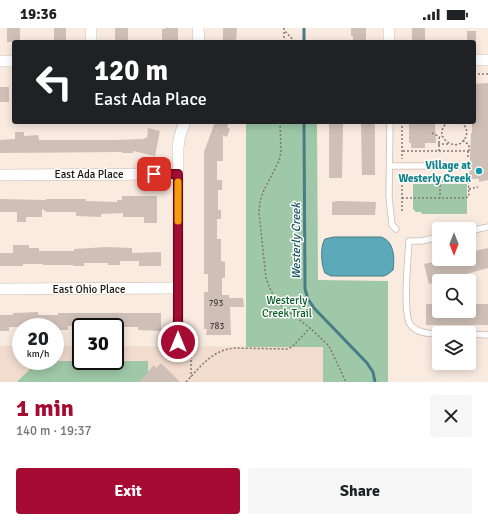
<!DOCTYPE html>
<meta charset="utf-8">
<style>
body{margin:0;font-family:Signika,sans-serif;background:#f6f6f6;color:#202124;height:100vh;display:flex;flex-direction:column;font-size:15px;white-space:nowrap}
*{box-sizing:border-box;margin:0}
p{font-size:13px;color:#757577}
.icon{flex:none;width:22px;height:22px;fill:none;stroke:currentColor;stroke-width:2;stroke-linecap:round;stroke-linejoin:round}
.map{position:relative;height:354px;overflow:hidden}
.panel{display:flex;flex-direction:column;background:#fff;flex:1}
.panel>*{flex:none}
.banner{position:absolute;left:12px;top:12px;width:464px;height:84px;border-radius:4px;box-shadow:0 2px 10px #0003;background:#202124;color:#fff;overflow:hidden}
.needle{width:26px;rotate:180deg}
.buttons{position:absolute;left:432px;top:194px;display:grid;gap:8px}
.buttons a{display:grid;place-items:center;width:44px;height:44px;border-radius:4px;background:#fff;box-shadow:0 2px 10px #0003;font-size:20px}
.speed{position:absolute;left:12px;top:290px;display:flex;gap:8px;font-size:20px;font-weight:700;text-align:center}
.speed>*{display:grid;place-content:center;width:52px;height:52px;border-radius:50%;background:#fff;box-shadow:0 2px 10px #0003;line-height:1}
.speed small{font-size:10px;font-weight:400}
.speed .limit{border:2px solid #111;border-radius:6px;background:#fff;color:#111}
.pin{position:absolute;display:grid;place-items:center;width:34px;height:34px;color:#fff;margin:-17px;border-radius:8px;box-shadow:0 2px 6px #0006}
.me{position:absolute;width:44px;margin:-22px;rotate:0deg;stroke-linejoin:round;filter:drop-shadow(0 0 3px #0008)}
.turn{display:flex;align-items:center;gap:14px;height:84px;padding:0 16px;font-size:18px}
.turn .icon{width:52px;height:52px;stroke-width:2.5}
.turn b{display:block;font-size:28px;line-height:34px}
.round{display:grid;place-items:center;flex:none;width:42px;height:42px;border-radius:4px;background:#f6f6f6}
.head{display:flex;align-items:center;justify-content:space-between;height:68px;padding:0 16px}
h1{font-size:24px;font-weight:700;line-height:30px;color:#a60c33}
.cta{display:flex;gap:8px;margin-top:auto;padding:8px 16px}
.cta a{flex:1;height:46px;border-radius:4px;background:#a60c33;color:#fff;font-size:16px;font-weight:700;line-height:46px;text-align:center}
.cta a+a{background:#f6f6f6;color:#202124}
.status{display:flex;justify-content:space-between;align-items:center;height:28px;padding:0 20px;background:#fff;direction:ltr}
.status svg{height:11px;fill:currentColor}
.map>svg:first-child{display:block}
</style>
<div class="status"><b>19:36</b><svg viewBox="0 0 49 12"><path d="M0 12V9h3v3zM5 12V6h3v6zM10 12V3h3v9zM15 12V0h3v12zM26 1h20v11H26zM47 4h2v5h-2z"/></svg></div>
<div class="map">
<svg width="488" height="354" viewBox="0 0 488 354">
<rect width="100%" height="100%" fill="#faebe1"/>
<path fill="#f2dcce" d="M0,318H21V333H55V318H81V333H115V318L323,319V354H0Z"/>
<g fill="#9ec8a7">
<path d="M246,94H317L318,252L388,253V354H323V319H246Z"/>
<path d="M413,156H467V186H422L421,184H416L413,181Z"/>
<path d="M38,333H148V342L158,354H17Z"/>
</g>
<path fill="#5ca9ba" stroke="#487c87" d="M381,209C394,213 395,230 393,242L388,246L384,248H331L325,245C321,237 320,218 325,211L334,209Z"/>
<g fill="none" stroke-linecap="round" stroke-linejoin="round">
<g stroke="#487c87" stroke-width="3">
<path d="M304,14V0"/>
<path d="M304,94L305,261L308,271L314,280L367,335L373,344L375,354"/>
</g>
</g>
<g fill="#cfc0b7">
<rect x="7" y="0" width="13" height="14"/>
<rect x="54" y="0" width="12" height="14"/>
<rect x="115" y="0" width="13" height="14"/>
<path d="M165,0H178V14L162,13V1H165Z"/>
<path d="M223,0H237L236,14H223Z"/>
<path d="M351,0H366V14H353V8H351Z"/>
<rect x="412" y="0" width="13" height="14"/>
<rect x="467" y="3" width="9" height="11"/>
<path d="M488,55V152L479,154V151H469L471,105H472V95H474V56Z"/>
<rect x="0" y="59" width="9" height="15"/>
<path d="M215,94H229L227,99L230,101L227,109L223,107V133H217V152H222V162H218V182H221V191H217V211H221V233L225,234V250H222V267H229V270H243L244,279H230L231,307H206L207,301H204V264H208V246H204V124Z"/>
<path d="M329,94H342L343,96L342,150H329Z"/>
<path d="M361,94H374V97H375V147H362Z"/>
<path d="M409,94H435L436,115H425V120H411V115H409Z"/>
<path d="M148,100L160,103L155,128L133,123V125H122V124L0,125V112L15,111V104H24V108L38,107L39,112H115L144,111V110H147Z"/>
<path d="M122,168H157V195H144V189H123V185L101,186V189L76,188V184H47L42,181V189H26V194H17V184H0V171L46,172V171H86V173L117,174V172H122Z"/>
<path d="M337,173L376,174L375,187H332V174Z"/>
<path d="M13,217H29V220H39V223H74V221L107,219L132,220V225L161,224V238H139V233H120V237H108V235H84V238H73V237H43V236H23V238H0V225H13Z"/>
<path d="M488,220V240L429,256L424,236L437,233V236L456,231H469V228L476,226L475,223Z"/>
<path d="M426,276H436V277H439V283H469V276H488V297H426Z"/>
<path d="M38,284V287H58V285H161V303L138,302V299H108L107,297L68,298V302H55V299H9V303H0V287H13V285Z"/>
<path d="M161,335L180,354H139L154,337L156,340Z"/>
</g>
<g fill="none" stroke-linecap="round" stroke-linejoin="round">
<defs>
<g id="service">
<path d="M390,94L389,169L392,197L396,201"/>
<path d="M390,138H465"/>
<path d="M469,203L488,199"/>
<path d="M439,209L421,213H409C408,231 403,279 409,294C414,305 428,306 439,306"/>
<path d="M469,306L488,307"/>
</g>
<g id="minor">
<path d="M91,0V14"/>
<path d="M198,0L199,14"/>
<path d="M389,0V14"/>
<path d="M474,32H488"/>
<path d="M0,33H14"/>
<path d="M0,147L178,146"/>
<path d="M0,261L178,260"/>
<path d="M178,314V119L180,107L185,94"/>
</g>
</defs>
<use href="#service" stroke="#c9bab1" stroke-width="7"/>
<use href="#minor" stroke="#c9bab1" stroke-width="12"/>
<g stroke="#827871" stroke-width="1.5" stroke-dasharray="2 2" stroke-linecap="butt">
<path d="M284,0V2L295,14"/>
<path d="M284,14V2"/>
<path d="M474,46H488"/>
<path d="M280,94L281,124L279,133L264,162L260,173L259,185L266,250L271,263L278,274L284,280L310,300L329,318L346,354"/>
<path d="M402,94V131"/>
<path d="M448,94C429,109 460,128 466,108C468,102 465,97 461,94"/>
<path d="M432,105L440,109"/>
<path d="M463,112L469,117V123"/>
<path d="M438,116H448"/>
<path d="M403,123H469L470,124"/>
<path d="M439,123V110L442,108"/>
<path d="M468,123V131"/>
<path d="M402,145V183"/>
<path d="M402,153H468"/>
<path d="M440,153V170"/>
<path d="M469,161L478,159"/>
<path d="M402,170H466L469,168L468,145"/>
<path d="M191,312V349"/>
<path d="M186,354C201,338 211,323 234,320L287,321L292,319L310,300"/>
</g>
<use href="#service" stroke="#fff" stroke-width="5.5"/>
<use href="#minor" stroke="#fff" stroke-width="11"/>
</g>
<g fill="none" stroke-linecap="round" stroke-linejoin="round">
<defs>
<path id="route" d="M154,146H178V314"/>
</defs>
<use href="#route" stroke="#6c0821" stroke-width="10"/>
<use href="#route" stroke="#a60c33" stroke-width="7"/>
<path stroke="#f59e0b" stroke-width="7" d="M178,154V193"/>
</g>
<circle fill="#0f9aa8" stroke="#fefbf9" stroke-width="1.5" cx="479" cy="143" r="4"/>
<g text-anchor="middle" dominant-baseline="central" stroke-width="3" stroke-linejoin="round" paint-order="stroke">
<g font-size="9" fill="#463f3a">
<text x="216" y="275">793</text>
<text x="217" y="298">783</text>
</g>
<g font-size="11" font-weight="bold" fill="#0d838f" stroke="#fefbf9" text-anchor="end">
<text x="471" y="137">Village at<tspan x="471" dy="13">Westerly Creek</tspan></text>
</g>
<g font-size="11" fill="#191410" stroke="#fefbf9">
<text x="89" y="146">East Ada Place</text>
<text x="89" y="261">East Ohio Place</text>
</g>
<g font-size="11" fill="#065f2e" stroke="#fefbf9">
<text x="287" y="272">Westerly<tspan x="287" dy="13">Creek Trail</tspan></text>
</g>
<g font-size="12" font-style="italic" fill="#155763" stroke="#fefbf9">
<text transform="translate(296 213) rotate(-90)">Westerly Creek</text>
</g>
</g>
</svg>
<div class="buttons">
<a><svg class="needle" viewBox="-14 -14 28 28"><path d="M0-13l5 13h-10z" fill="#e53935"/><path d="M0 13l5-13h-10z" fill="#757577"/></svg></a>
<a><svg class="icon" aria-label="search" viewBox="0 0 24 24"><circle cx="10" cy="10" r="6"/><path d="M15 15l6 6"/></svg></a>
<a><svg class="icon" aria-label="layers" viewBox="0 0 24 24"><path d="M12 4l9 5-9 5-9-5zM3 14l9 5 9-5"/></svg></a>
</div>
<div class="speed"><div>20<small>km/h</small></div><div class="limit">30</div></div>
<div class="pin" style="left:154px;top:146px;background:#d93025"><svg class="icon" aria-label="arrive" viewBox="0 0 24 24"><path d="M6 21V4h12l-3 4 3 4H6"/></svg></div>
<svg class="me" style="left:178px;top:314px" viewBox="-20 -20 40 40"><circle r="17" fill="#a60c33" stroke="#fff" stroke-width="3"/><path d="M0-11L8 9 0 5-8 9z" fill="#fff"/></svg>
<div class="banner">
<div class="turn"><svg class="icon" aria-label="left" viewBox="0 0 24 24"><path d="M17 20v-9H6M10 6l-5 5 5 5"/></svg><div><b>120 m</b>East Ada Place</div></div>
</div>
</div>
<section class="panel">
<div class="head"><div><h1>1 min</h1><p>140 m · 19:37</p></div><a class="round"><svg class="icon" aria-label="close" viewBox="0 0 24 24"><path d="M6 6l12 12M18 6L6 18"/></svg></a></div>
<div class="cta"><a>Exit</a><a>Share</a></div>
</section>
